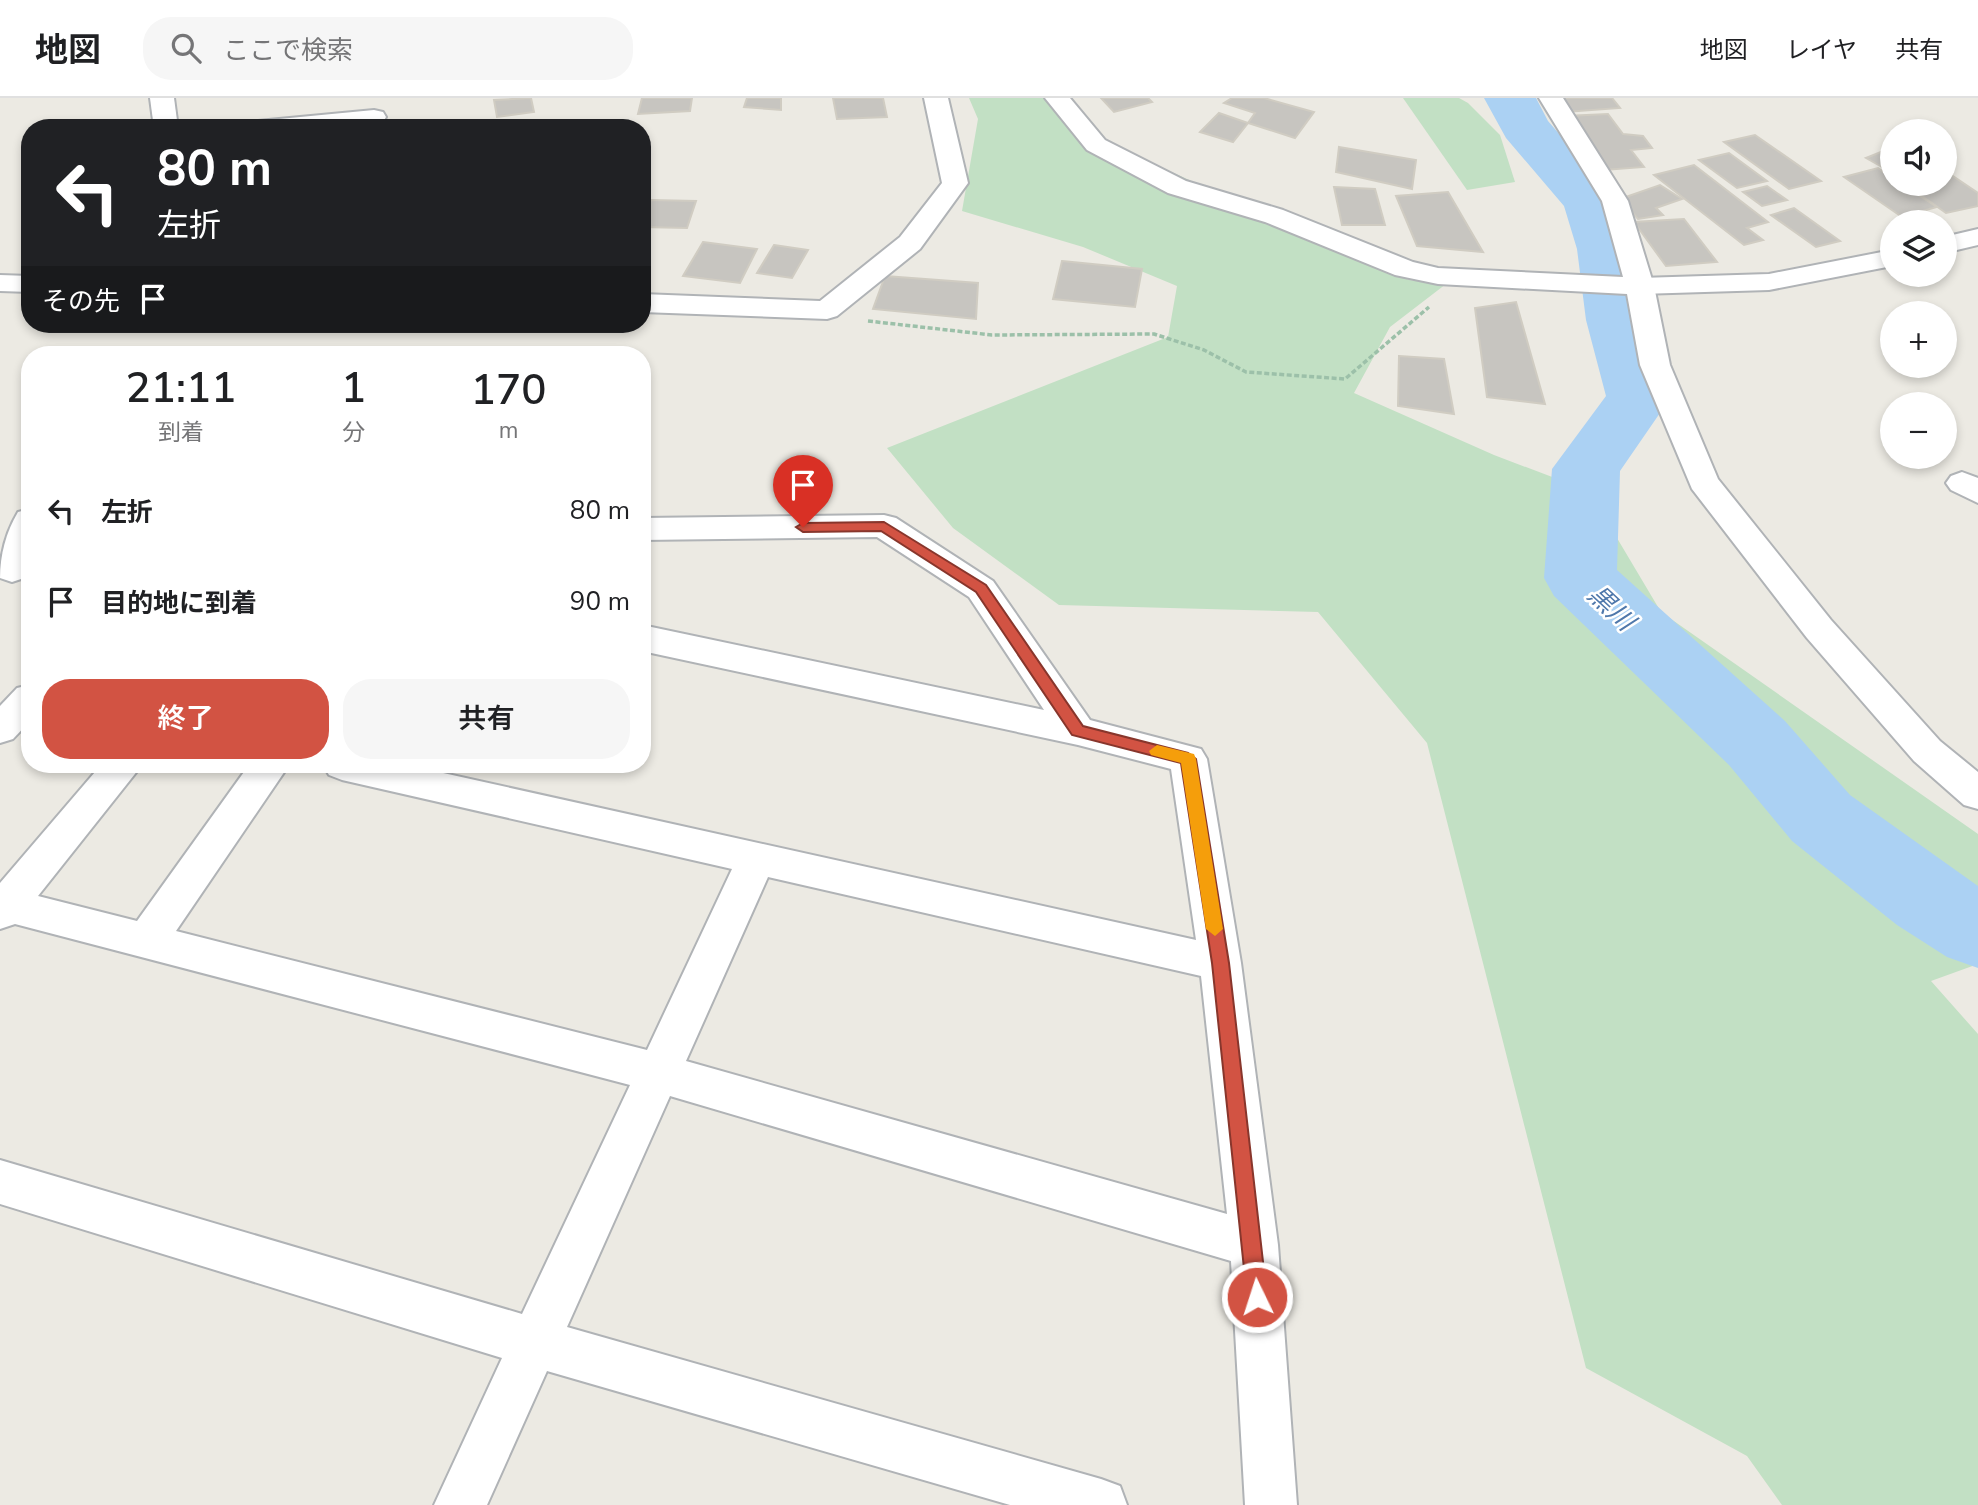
<!DOCTYPE html>
<html lang="ja">
<meta charset="utf-8">
<style>
body{margin:0;font-family:"Nunito Sans","Noto Sans JP",sans-serif;background:#f6f6f6;color:#202124;height:100vh;display:flex;flex-direction:column;font-size:26px;white-space:nowrap}
*{box-sizing:border-box;margin:0}
p{font-size:23px;color:#757577}
.icon{flex:none;width:38px;height:38px;fill:none;stroke:currentColor;stroke-width:2;stroke-linecap:round;stroke-linejoin:round}
.map{position:relative;flex:1;overflow:hidden}
.side{position:absolute;left:21px;top:248px;width:630px;height:427px;display:flex;flex-direction:column;background:#fff;border-radius:28px;box-shadow:0 4px 10px #0003}
.side>*{flex:none}
.top-card{position:absolute;left:21px;top:21px;width:630px;height:214px;border-radius:28px;box-shadow:0 4px 10px #0003;background:#202124;color:#fff;overflow:hidden}
.tools{position:absolute;left:1880px;top:21px;display:grid;gap:14px}
.tools a{display:grid;place-items:center;width:77px;height:77px;border-radius:50%;background:#fff;box-shadow:0 4px 10px #0003;font-size:35px}
.pin{position:absolute;display:grid;place-items:center;width:60px;height:60px;color:#fff;margin:-72px -30px;border-radius:50% 50% 50% 0;rotate:-45deg;box-shadow:0 0 7px #0007}
.pin .icon{rotate:45deg}
.me{position:absolute;width:77px;margin:-38px;rotate:356deg;stroke-linejoin:round;filter:drop-shadow(0 0 5px #0008)}
.turn{display:flex;align-items:center;gap:24px;height:147px;padding:0 21px;font-size:32px}
.turn .icon{width:91px;height:91px;stroke-width:2.5}
.turn b{display:block;font-size:49px;line-height:60px}
.then{display:flex;align-items:center;height:66px;padding:0 21px;background:#0003;gap:14px;font-size:26px}
.eta{display:flex;justify-content:space-evenly;align-items:center;height:119px;text-align:center}
.eta b{font-size:42px;font-weight:600;line-height:49px}
.action{display:flex;gap:14px;margin-top:auto;padding:14px 21px}
.action a{flex:1;height:80px;border-radius:28px;background:#d25343;color:#fff;font-size:28px;font-weight:600;line-height:80px;text-align:center}
.action a+a{background:#f6f6f6;color:#202124}
ul{padding:0;list-style:none}
li{display:flex;align-items:center;gap:21px;height:91px;padding:0 21px}
li div{flex:1}
li b{display:block;font-size:26px}
li em{font-style:normal}
header{display:flex;align-items:center;gap:42px;box-sizing:border-box;height:98px;padding:0 35px;background:#fff;border-bottom:2px solid #e0e0e0}
header strong{font-size:33px}
nav{display:flex;gap:38px;margin-inline-start:auto;font-size:24px}
.search{width:490px;height:63px;background:#f6f6f6;display:flex;align-items:center;gap:18px;box-sizing:border-box;padding:0 24px;border-radius:28px;color:#757577;font-size:26px}
.map>svg:first-child{display:block}
</style>
<header>
<strong>地図</strong>
<div class="search"><svg class="icon" aria-label="search" viewBox="0 0 24 24"><circle cx="10" cy="10" r="6"/><path d="M15 15l6 6"/></svg>ここで検索</div>
<nav><a>地図</a><a>レイヤ</a><a>共有</a></nav>
</header>
<div class="map">
<svg width="1978" height="1407" viewBox="0 0 1978 1407">
<rect width="100%" height="100%" fill="#eceae3"/>
<g fill="#c2e0c4">
<path d="M969,0H1067L1097,40L1409,182L1446,186L1390,229L1354,295L1494,357L1589,393L1661,514L1978,736V866L1931,883L1978,936V1407H1782L1747,1358L1586,1270L1427,645L1318,514L1059,507L953,430L887,350L1168,239L1177,188L1083,149L962,113L978,21Z"/>
<path d="M1403,0H1459L1468,5L1500,37L1515,84L1467,92Z"/>
</g>
<g fill="none" stroke-linecap="round" stroke-linejoin="round">
<path fill="#abd1f3" fill-rule="evenodd" d="M1484,0H1536L1548,23L1619,105L1635,151L1648,222L1671,299L1620,373L1617,472L1785,623L1850,697L1978,788V870L1947,859L1897,827L1792,743L1729,667L1554,498L1544,480L1552,371L1606,298L1586,222L1577,151L1564,108L1506,40Z"/>
</g>
<g fill="#c7c5c0" stroke="#d0ccc2" stroke-width="2">
<path d="M531,0L534,14L497,19L494,2Z"/>
<path d="M642,0H692L690,13L638,16Z"/>
<path d="M747,0H781V12L744,9Z"/>
<path d="M833,0H883L887,19L837,21Z"/>
<path d="M1101,0H1148L1152,4L1114,14Z"/>
<path d="M1232,0H1264L1314,14L1295,40L1248,25L1255,15L1224,5Z"/>
<path d="M1555,0H1612L1620,10L1565,14Z"/>
<path d="M1219,15L1248,25L1233,44L1200,34Z"/>
<path d="M1608,16L1623,36L1643,38L1652,50L1631,52L1644,69L1604,72L1566,18Z"/>
<path d="M1755,37L1821,83L1789,91L1724,44Z"/>
<path d="M1339,49L1416,62L1412,91L1336,74Z"/>
<path d="M1883,53L1892,58V65L1882,69L1866,60Z"/>
<path d="M1729,55L1767,83L1737,90L1699,62Z"/>
<path d="M1694,67L1768,124L1747,130L1763,142L1744,147L1654,77Z"/>
<path d="M1878,70L1892,80V86H1901L1937,109L1902,119L1844,79Z"/>
<path d="M1944,72L1978,95V108L1946,115L1905,86H1944Z"/>
<path d="M1660,87L1682,101L1656,110L1663,117L1638,121L1620,101Z"/>
<path d="M1767,88L1787,102L1762,108L1743,94Z"/>
<path d="M1334,89L1375,91L1385,127H1342Z"/>
<path d="M1448,94L1483,154L1417,148L1396,98Z"/>
<path d="M651,102L696,103L687,130L642,129Z"/>
<path d="M1794,110L1840,143L1816,149L1771,117Z"/>
<path d="M1684,121L1717,164L1666,168L1634,124Z"/>
<path d="M703,144L757,151L740,185L683,178Z"/>
<path d="M774,147L808,152L792,180L757,175Z"/>
<path d="M1062,163L1142,171L1135,209L1053,201Z"/>
<path d="M885,178L978,185L976,221L873,211Z"/>
<path d="M1516,204L1545,306L1487,299L1475,210Z"/>
<path d="M1399,258L1444,261L1454,316L1398,308Z"/>
</g>
<g fill="none" stroke-linecap="round" stroke-linejoin="round">
<defs>
<g id="minor">
<path d="M150,0H174L178,30H154Z"/>
<path d="M924,0H948L968,85L920,151L837,218L827,221L642,214V196L820,203L900,139L942,85Z"/>
<path d="M1045,0H1070L1105,42L1186,83L1283,112L1413,164L1438,170L1623,179L1602,103L1539,0H1563L1628,103L1654,188L1670,267L1718,381L1831,522L1940,643L1978,674V711L1964,707L1914,663L1807,540L1692,391L1640,267L1627,196L1438,186L1395,177L1265,124L1168,95L1087,52Z"/>
<path d="M374,12L383,14L386,19L383,24L339,30H246L249,25L258,23Z"/>
<path d="M0,177L30,178V194L0,193Z"/>
<path d="M1962,374L1978,380V405L1951,392L1946,385L1951,378Z"/>
<path d="M30,411L29,472L24,480L12,484L0,480C0,457 6,434 18,414Z"/>
<path d="M884,417L896,420L993,483L1090,622L1201,651L1207,661L1241,865L1278,1147L1297,1407H1245L1231,1163L670,998L567,1229L1101,1381L1120,1388L1127,1407H1010L547,1273L487,1407H434L502,1260L0,1106V1062L522,1216L630,987L15,826L0,831V785L101,667H142L38,798L137,823L249,667H289L176,833L647,952L732,771L342,682L329,677L323,667H407L1196,842L1171,671L1078,647L642,553V527L1044,612L969,499L877,439L642,442V420ZM768,779L1201,878L1227,1116L686,963Z"/>
<path d="M30,587V623L13,641L0,645V608L17,590Z"/>
</g>
<g id="tertiary">
<path d="M1978,131V147L1944,155V139Z"/>
<path d="M1892,152V168L1769,192L1640,196L1630,194L1626,188L1630,182L1640,180L1769,176Z"/>
</g>
</defs>
<use href="#minor" stroke="#b0b3b6" stroke-width="4"/>
<use href="#tertiary" stroke="#b0b3b6" stroke-width="4"/>
<path stroke="#9cc0a9" stroke-width="3.5" stroke-dasharray="5 2.5" stroke-linecap="butt" d="M868,223L992,237L1154,236L1204,252L1246,274L1345,281L1429,209"/>
<use href="#minor" fill="#fff" fill-rule="evenodd"/>
<use href="#tertiary" fill="#fff" fill-rule="evenodd"/>
</g>
<path fill="#d25343" stroke="#88362c" stroke-width="2" d="M884,424L986,487L1083,628L1188,655L1196,661L1229,865L1267,1199L1264,1206L1257,1209L1250,1206L1247,1199L1212,865L1181,665L1072,637L976,494L881,433L803,434L796,429L803,425Z"/>
<path fill="#f59e0b" d="M1157,647L1194,656L1196,661L1223,831L1215,838L1206,831L1181,665L1151,657L1149,653Z"/>
<g text-anchor="middle" dominant-baseline="central" stroke-width="5" stroke-linejoin="round" paint-order="stroke">
<g font-size="26" font-style="italic" fill="#4f78ab" stroke="#fff">
<text transform="translate(1611 510) rotate(43)">黒川</text>
</g>
</g>
</svg>
<div class="tools">
<a><svg class="icon" aria-label="sound" viewBox="0 0 24 24"><path d="M4 9h4l5-4v14l-5-4H4zM17 9q2 3 0 6"/></svg></a>
<a><svg class="icon" aria-label="layers" viewBox="0 0 24 24"><path d="M12 4l9 5-9 5-9-5zM3 14l9 5 9-5"/></svg></a>
<a>+</a>
<a>−</a>
</div>
<div class="pin" style="left:803px;top:429px;background:#d93025"><svg class="icon" aria-label="arrive" viewBox="0 0 24 24"><path d="M6 21V4h12l-3 4 3 4H6"/></svg></div>
<svg class="me" style="left:1257px;top:1199px" viewBox="-20 -20 40 40"><circle r="17" fill="#d25343" stroke="#fff" stroke-width="3"/><path d="M0-11L8 9 0 5-8 9z" fill="#fff"/></svg>
<div class="top-card">
<div class="turn"><svg class="icon" aria-label="left" viewBox="0 0 24 24"><path d="M17 20v-9H6M10 6l-5 5 5 5"/></svg><div><b>80 m</b>左折</div></div>
<div class="then">その先<svg class="icon" aria-label="arrive" viewBox="0 0 24 24"><path d="M6 21V4h12l-3 4 3 4H6"/></svg></div>
</div>
<section class="side">
<div class="eta">
<div><b>21:11</b><p>到着</p></div>
<div><b>1</b><p>分</p></div>
<div><b>170</b><p>m</p></div>
</div>
<ul>
<li><svg class="icon" aria-label="left" viewBox="0 0 24 24"><path d="M17 20v-9H6M10 6l-5 5 5 5"/></svg><div><b>左折</b></div><em>80 m</em></li>
<li><svg class="icon" aria-label="arrive" viewBox="0 0 24 24"><path d="M6 21V4h12l-3 4 3 4H6"/></svg><div><b>目的地に到着</b></div><em>90 m</em></li>
</ul>
<div class="action"><a>終了</a><a>共有</a></div>
</section>
</div>
